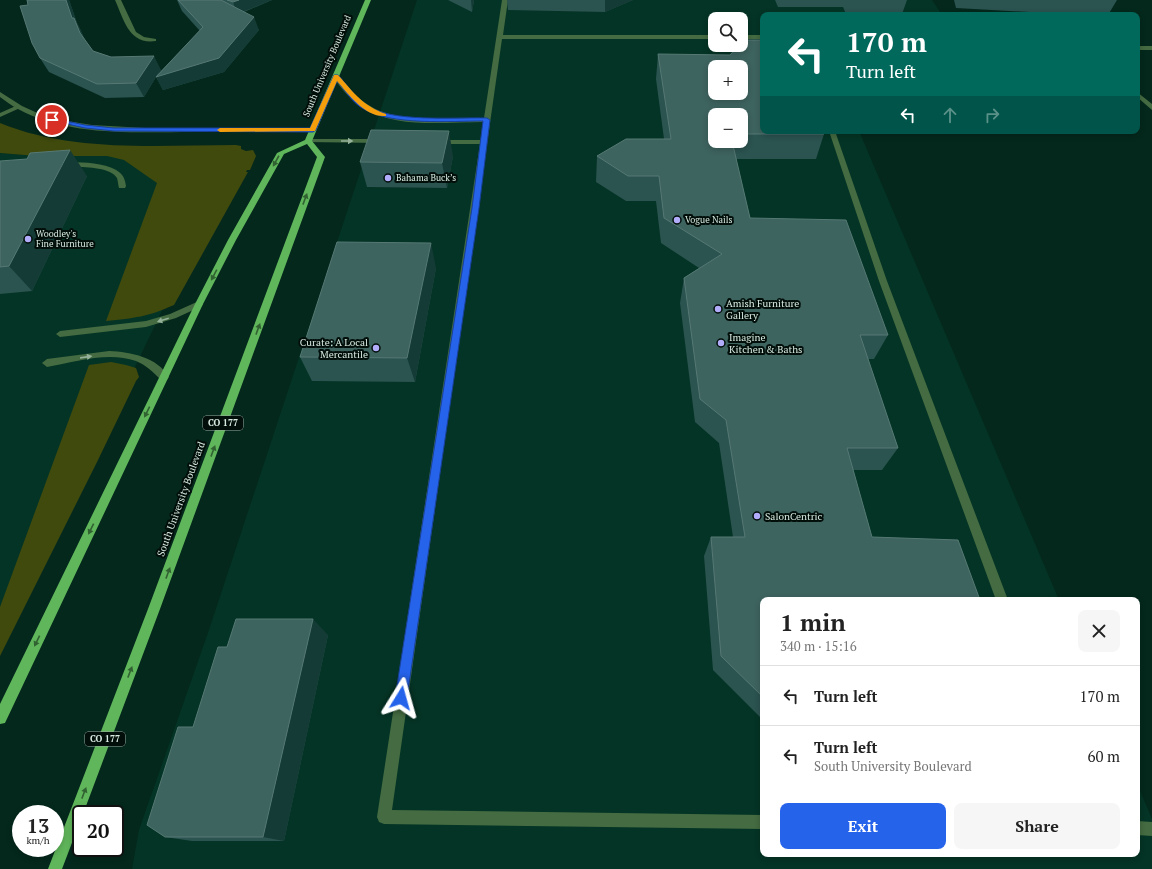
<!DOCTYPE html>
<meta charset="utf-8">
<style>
body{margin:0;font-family:"PT Serif",serif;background:#f6f6f6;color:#222;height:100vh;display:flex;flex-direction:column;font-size:15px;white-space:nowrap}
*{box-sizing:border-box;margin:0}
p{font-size:13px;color:#767676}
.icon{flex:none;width:22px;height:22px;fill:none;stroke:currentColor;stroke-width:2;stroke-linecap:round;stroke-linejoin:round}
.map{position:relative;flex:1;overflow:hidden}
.side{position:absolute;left:760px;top:597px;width:380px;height:260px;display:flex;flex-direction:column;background:#fff;border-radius:8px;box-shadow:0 2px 6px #0003}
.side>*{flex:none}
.banner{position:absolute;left:760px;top:12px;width:380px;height:122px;border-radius:8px;box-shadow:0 2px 6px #0003;background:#00695c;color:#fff;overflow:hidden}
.tools{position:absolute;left:708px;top:12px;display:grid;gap:8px}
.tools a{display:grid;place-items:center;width:40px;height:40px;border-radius:8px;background:#fff;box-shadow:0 2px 6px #0003;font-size:20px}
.speed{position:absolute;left:12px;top:805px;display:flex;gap:8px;font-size:20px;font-weight:700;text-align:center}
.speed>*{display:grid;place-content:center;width:52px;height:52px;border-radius:50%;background:#fff;box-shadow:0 2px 6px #0003;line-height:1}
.speed small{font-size:10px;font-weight:400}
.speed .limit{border:2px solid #111;border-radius:6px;background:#fff;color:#111}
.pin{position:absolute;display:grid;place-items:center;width:34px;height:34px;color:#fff;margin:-17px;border:2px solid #fff;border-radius:50%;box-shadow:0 1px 4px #0007}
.me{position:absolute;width:44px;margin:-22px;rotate:8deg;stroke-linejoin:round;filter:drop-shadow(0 0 3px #0008)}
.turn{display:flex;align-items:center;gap:14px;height:84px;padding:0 20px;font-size:18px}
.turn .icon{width:52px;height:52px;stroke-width:2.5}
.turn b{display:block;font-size:28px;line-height:34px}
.lanes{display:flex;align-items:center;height:38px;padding:0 20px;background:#0003;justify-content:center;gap:20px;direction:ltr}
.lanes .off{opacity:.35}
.round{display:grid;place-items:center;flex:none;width:42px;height:42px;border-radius:8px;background:#f6f6f6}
.headline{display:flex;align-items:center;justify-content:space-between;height:68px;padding:0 20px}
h1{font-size:24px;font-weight:700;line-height:30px}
.button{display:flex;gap:8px;margin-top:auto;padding:8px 20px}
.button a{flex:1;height:46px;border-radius:8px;background:#2563eb;color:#fff;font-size:16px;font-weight:700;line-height:46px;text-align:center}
.button a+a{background:#f6f6f6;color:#222}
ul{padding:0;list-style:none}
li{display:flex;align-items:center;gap:12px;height:60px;padding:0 20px;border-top:1px solid #e0e0e0}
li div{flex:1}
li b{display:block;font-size:15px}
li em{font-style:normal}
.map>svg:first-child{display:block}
</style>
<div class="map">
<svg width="1152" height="869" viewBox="0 0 1152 869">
<rect width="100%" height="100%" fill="#04281c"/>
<g fill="#043425" fill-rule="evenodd">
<path d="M417,0H932L942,15H763V131H859L1059,600H763V854H1137V784L1152,819V869H132L139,830L209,630ZM715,19H741V45H715ZM715,67H741V93H715ZM715,115H741V141H715Z"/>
<path d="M0,153L37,156H222L231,167L0,648Z"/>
</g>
<g fill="#404a0d">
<path d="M0,123C73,153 159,145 236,145L241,146V149L246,151L253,150L256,156L250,170H247L246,172H248L174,305C147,317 135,318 106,321L157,183L124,160L107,156H37L0,153Z"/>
<path d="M111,362L126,365L136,368L139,377L136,381L98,460L0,656V607L89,365Z"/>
</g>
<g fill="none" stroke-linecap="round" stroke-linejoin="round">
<g fill="#446b41" fill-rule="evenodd">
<path d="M502,0H508L503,35H715V39H502L392,810L763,815V829L384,824L379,822L377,817L480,144H438L435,142L438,140H481L484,122C445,122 397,129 363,108C351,101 341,88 333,77L338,76C346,85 354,95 364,102C394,125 448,118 484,118Z"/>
<rect x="741" y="35" width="22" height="4"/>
<rect x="1137" y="46" width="15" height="4"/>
<path d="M1137,92L1152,104V110L1137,97Z"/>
<path d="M18,105L21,107L20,108L0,117V113Z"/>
<path d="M829,131H835L887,281L1008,600H996L879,281Z"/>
<path d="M308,139H380L383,141L380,143L306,142V140Z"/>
<path d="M65,163C78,161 108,163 119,172C124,176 125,180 126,186L125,188H119C118,185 118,181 117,178C110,166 80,167 68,167H65Z"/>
<path d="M199,301L203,304L202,306L176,318L146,327L60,337L56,334L60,331L146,321L170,314Z"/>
<path d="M109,351C131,352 157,357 169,377L167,380H161C153,372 146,365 136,361C108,351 75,362 47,367L42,363L47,359Z"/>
<path d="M1137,821L1152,822V836L1137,835Z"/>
</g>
<g fill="#446b41" fill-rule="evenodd">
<path d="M115,0H121L136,32L144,37L156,39V41C129,45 124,20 115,0Z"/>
<path d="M0,92L22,106L44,116L67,121L92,125L145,128H313L316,130L313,132C273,132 234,132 194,132C136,132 70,137 18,109C12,106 6,101 0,97Z"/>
</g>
<path fill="#60b65b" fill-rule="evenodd" d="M365,0H371L312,141L325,157L160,609L83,814H81V819L62,869H48L148,609L317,157L307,144L284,154L236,240L203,304L5,723L0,724V704L195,304L228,240L277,153L305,140Z"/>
</g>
<g fill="#2b5350" fill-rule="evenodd">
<path d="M27,0H69L77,23L81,31L85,40L93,51L111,57L161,70L157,75L200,31L182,11L177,0H272L244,12L259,30L224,72L163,90L156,77L144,97L105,98L49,72L40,58Z"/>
<path d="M448,0H474L472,12Z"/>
<path d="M507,0H633L605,12L508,10Z"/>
<path d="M775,0H907L902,14H846L843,7H778Z"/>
<path d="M954,0H1117L1108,15H1082L956,8Z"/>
<path d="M658,54L824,134L816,159H736L750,218L888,335L874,359H868L898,448L882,470H853L763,600V720L713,670L704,556L711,537H733L719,443L695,422L680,303L684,278L699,268L661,243L656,201H626L596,182L597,156L664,139L656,79ZM741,115V141H715Z"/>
<path d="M453,156L447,188L367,187L360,162Z"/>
<path d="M0,161L87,176L32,291L0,294Z"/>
<path d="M436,268L415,382L312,381L300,357Z"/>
<path d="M328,635L284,841H192L165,837L193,727L227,647Z"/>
</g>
<g fill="#143b35">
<path d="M66,0H69L77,23L81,31L88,46L72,18Z"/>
<path d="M239,0H272L237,14L233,2Z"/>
<path d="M471,0H474L472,12Z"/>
<path d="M605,0H633L605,12Z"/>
<path d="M254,17L259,30L224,72L163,90L156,77L144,97L136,83L154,56L161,70L156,76Z"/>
<path d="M449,131L453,156L447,188L442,163Z"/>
<path d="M70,150L87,176L32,291L9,266Z"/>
<path d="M431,243L436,268L415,382L407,358Z"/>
<path d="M313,619L328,635L284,841L263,837Z"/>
</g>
<g fill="#3e6460" stroke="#567974" fill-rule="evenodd">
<path d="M27,0H66L72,18H74L80,33L93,51L111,57L154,56L136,83L97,84L40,58L32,43L20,6L28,5Z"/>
<path d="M178,0H221L254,17L219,58L156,77L203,27Z"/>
<path d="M227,0H239L233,2Z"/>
<path d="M744,40H763V131H823L824,134H741V115H715V141H732L750,218L846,220L888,335H860L898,448H847L872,537L958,540L980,600H763V697L721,656L711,537H745L726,420L700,399L684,278L722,254L664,218L659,176H628L597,156L626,139H671L658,54L730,55L739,45H741V43ZM715,67H741V93H715Z"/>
<path d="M371,130L449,131L442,163L360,162Z"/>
<path d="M70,150L9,266L0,267V161L27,159L30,153Z"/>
<path d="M337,242L431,243L407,358L300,357Z"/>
<path d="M236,619H313L263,837H165L147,825L178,727H193L218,647H227Z"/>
</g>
<defs><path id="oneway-solid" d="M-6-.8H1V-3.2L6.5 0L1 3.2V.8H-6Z"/></defs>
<g fill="#95b19a">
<use href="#oneway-solid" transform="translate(347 141)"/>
<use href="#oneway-solid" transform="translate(163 320) rotate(163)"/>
<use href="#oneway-solid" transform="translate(86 357) rotate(-8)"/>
</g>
<g fill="#316232">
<use href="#oneway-solid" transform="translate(276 161) rotate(119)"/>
<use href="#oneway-solid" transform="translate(305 199) rotate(-70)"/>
<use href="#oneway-solid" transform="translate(214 275) rotate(118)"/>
<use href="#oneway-solid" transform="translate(258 329) rotate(-70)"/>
<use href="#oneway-solid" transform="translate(147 412) rotate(116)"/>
<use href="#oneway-solid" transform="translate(213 451) rotate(-70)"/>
<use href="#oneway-solid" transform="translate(91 529) rotate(116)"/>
<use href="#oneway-solid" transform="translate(168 573) rotate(-70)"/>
<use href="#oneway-solid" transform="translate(37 641) rotate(116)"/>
<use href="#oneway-solid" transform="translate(130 672) rotate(-69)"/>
<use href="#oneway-solid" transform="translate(84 793) rotate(-69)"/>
</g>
<path fill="#2563eb" stroke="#184099" d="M334,75H338C347,85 355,97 366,105C391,123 455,117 487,118L490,120L479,208L407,698L405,702L401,703L397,702L395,698L472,208L483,121C450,121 391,126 362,108C352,102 345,90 337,81L316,130L313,132L114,131L85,128L49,120L52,118L85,125L114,128H310Z"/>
<path fill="#f59e0b" d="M334,75H338C354,93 363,106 386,114V116C366,118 349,95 337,81L315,131L220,132L217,130L220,128H310Z"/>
<g fill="#b1adfa" stroke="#020e09" stroke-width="1.5">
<circle cx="388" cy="178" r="4"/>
<circle cx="677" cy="220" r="4"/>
<circle cx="28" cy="239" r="4"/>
<circle cx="718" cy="309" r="4"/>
<circle cx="721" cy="343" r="4"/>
<circle cx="376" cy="348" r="4"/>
<circle cx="757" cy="516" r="4"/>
</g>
<g text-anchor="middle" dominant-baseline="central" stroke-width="4" stroke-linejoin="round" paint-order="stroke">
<g font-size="9" fill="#d8ebe2" stroke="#020e09">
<text transform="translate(327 66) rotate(-67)">South University Boulevard</text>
</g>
<g font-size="9" fill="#d8ebe2" stroke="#020e09" text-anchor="start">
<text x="396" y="178">Bahama Buck’s</text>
<text x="685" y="220">Vogue Nails</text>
<text x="36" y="234">Woodley's<tspan x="36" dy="10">Fine Furniture</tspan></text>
</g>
<g fill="#020e09" stroke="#98a9a1" stroke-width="1">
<rect x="203" y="416" width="40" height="14" rx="3"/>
<rect x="85" y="732" width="40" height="14" rx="3"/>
</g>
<g font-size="9" font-weight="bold" fill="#d8ebe2">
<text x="223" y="423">CO 177</text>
<text x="105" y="739">CO 177</text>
</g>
<g font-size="10" fill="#d8ebe2" stroke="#020e09" text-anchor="start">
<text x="726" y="303">Amish Furniture<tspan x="726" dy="12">Gallery</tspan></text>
<text x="729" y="337">Imagine<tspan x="729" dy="12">Kitchen &amp; Baths</tspan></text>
<text x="368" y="342" text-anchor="end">Curate: A Local<tspan x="368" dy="12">Mercantile</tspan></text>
<text x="765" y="516">SalonCentric</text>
</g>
<g font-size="10" fill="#d8ebe2" stroke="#020e09">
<text transform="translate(181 499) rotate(-70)">South University Boulevard</text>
</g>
</g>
</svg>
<div class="tools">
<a><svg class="icon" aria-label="search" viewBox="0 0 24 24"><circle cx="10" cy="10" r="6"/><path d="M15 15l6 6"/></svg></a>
<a>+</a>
<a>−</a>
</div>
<div class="speed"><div>13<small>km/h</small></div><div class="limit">20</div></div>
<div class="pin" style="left:52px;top:120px;background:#d93025"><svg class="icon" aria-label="arrive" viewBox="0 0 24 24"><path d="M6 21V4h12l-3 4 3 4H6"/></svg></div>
<svg class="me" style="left:401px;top:698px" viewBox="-20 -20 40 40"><path d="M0-17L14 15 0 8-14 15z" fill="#2563eb" stroke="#fff" stroke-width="4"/></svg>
<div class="banner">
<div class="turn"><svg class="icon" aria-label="left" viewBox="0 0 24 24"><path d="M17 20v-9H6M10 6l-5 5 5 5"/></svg><div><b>170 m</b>Turn left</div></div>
<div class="lanes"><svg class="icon" aria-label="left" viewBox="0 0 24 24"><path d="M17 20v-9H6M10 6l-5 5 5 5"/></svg><svg class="icon off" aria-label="ahead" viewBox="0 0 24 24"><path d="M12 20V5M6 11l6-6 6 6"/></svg><svg class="icon off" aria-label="right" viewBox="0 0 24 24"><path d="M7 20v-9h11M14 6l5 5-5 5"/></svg></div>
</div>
<section class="side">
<div class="headline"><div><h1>1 min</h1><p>340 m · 15:16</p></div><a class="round"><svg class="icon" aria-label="close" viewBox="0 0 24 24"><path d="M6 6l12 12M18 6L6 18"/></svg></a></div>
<ul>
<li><svg class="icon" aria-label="left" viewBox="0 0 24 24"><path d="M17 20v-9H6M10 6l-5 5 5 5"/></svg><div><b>Turn left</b></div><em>170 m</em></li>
<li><svg class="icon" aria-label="left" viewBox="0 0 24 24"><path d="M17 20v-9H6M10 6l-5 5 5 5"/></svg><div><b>Turn left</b><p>South University Boulevard</p></div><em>60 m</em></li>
</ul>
<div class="button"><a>Exit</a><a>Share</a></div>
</section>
</div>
